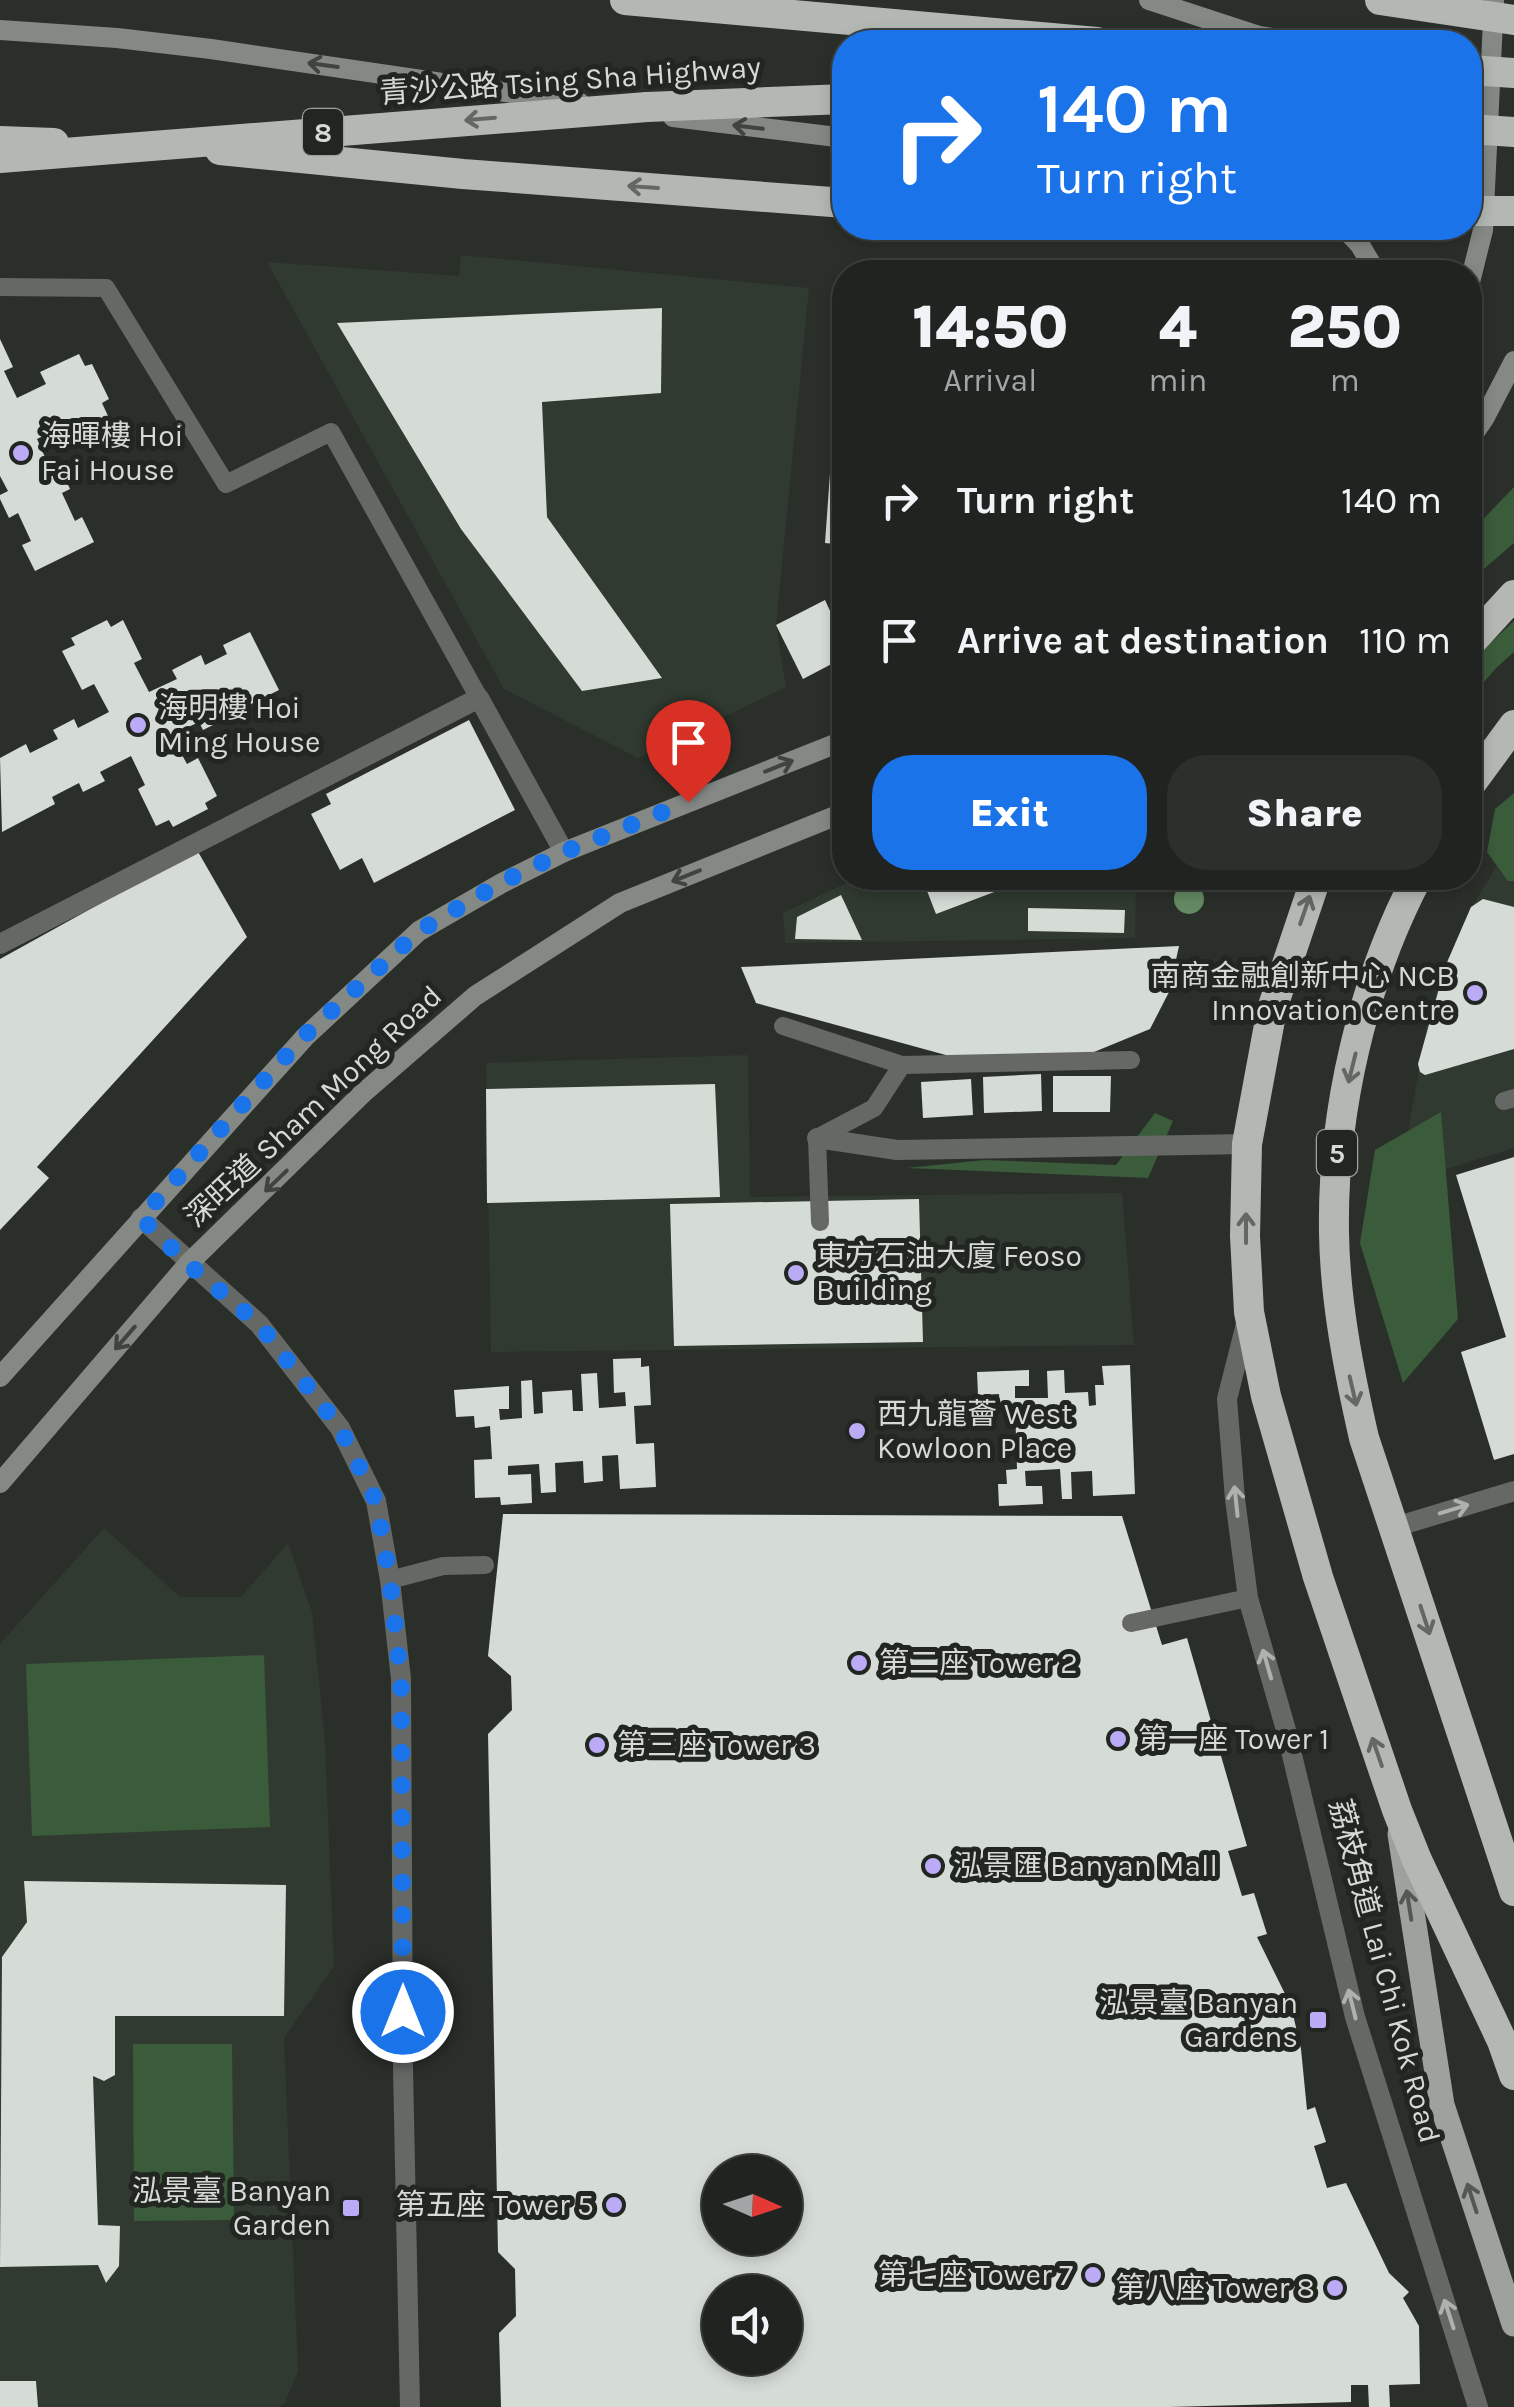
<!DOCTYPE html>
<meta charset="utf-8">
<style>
body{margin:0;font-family:Karla,"Noto Sans TC",sans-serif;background:#2d2f2d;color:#f1f3f6;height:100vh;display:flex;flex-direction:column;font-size:38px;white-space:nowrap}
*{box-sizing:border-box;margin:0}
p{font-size:32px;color:#a2a4a5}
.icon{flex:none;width:55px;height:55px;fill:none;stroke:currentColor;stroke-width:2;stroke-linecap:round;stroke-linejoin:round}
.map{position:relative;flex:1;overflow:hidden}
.side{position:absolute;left:832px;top:260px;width:650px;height:630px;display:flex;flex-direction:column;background:#202320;border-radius:40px;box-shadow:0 5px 15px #0003,0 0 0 2px #3d403e}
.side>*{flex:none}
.hud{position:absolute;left:832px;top:30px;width:650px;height:210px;border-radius:40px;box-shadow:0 5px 15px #0003,0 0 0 2px #3d403e;background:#1a73e8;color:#fff;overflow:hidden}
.needle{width:65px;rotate:93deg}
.fabs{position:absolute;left:702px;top:2155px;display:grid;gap:20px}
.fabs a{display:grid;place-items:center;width:100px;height:100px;border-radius:50%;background:#202320;box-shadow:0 5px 15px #0003,0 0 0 2px #3d403e;font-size:50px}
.pin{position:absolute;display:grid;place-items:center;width:85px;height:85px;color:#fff;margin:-102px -42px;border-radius:50% 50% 50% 0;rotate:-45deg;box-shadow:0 0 10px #0007}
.pin .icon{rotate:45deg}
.me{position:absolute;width:110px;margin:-55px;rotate:0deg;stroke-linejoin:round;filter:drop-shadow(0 0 8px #0008)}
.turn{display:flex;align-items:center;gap:35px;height:210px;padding:0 40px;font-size:45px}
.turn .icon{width:130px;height:130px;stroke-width:2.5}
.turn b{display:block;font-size:70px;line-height:85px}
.eta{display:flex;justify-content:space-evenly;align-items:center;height:170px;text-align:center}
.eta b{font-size:60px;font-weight:800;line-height:70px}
.cta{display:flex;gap:20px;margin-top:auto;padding:20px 40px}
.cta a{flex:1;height:115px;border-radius:40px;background:#1a73e8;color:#fff;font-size:40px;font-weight:800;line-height:115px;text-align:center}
.cta a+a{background:#2d2f2d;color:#f1f3f6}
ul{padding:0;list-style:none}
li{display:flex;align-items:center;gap:30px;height:140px;padding:0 40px}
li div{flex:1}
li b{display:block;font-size:38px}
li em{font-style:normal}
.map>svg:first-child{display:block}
</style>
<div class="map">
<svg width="1514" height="2407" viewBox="0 0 1514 2407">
<rect width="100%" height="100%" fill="#2b2f2a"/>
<g fill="#303a30">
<path d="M461,255L809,288L776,625L786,687L638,758L504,689L267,262L459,276Z"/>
<path d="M1514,837V1148L1408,1181L1409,1126L1428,1019L1445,967L1466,917Z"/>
<path d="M857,878H1143L1136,884L1135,938L785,943L783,913Z"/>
<path d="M748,1055L750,1197L1122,1193L1134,1345L491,1352L486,1063Z"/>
<path d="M104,1528L180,1597H241L288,1543L312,1612L325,1742L334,1966L284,2038L298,2371L285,2403L278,2407H0V1644Z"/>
</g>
<g fill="#3a5c3a">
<path d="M1514,487V543L1470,581V533Z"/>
<path d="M1514,621V652L1497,667L1470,698V662Z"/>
<path d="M1514,793V881H1508L1487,852L1495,809Z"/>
<path d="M1441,1112L1458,1319L1403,1383L1360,1243L1375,1150Z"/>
<path d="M1155,1113L1173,1121L1148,1178L907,1168L985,1160L1116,1165Z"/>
<path d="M264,1655L270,1827L32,1836L26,1664Z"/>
<path d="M133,2044H232L234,2220L134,2221Z"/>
</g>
<g fill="#d5dbd5" fill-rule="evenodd">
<path d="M662,308L661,393L542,402L547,517L662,678L582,691L461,529L337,323Z"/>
<path d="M0,339L13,367L4,371L17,398L46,384L40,372L79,354L85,366L92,364L109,399L102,403L108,416L70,434L65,425L37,439L51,471L60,467L70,489L62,493L75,521L82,517L94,542L35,571L22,545L31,541L18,513L9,518L0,499V495L8,491L0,476Z"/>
<path d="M838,362L845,363V545L825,543Z"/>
<path d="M825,600L837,626L845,622V657L803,679L776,625Z"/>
<path d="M107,620L111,627L123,620L142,659L134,663L149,692L177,679L172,670L201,655L205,665L227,654L223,645L250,632L279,690L251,704L248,697L227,708L231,716L203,730L199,722L171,735L187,764L198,758L217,796L205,803L208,809L173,827L169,820L156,826L138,789L145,785L131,756L100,772L105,781L83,792L79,783L52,797L55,804L2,832L0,758L26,744L30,753L58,739L53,730L74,719L78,728L109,712L94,684L82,690L62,651L75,645L71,638Z"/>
<path d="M469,720L515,810L374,883L362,858L340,870L311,814L331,804L326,794Z"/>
<path d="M197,850L247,937L37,1167L49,1178L0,1230V959Z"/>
<path d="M922,878H1031L936,914Z"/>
<path d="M841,895L862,940L795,939L797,917Z"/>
<path d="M1483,899L1514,907V1049L1425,1075L1420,1072L1418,1064L1445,967L1471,907Z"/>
<path d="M1028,908L1125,910L1124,933L1028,931Z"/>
<path d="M1179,946L1169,992L1150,1029L1094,1052L964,1060L756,1003L741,967Z"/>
<path d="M1041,1074L1042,1111L984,1113L983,1077Z"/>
<path d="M1053,1076H1111L1110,1112H1053Z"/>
<path d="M971,1079L973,1115L923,1118L921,1082Z"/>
<path d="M715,1084L720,1197L487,1203L486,1089Z"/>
<path d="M1514,1157V1454L1494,1460L1461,1352L1506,1337L1456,1175Z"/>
<path d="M919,1199L923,1342L674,1346L670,1204Z"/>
<path d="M641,1358V1367L649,1366L651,1405L634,1406L636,1444L654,1443L656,1487L620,1489L618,1455L602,1456L603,1481L584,1483L583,1461L555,1463L556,1492L541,1493L539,1464L508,1466V1475L531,1474L532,1503L501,1505L500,1497L475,1498L474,1460L492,1459L490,1426L475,1428L474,1416L456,1417L454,1390L509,1386V1409H499L500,1420L522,1418L521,1381L532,1380L534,1414L543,1413L542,1392L572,1390L573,1411H583L581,1374L597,1373L599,1408L626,1406L625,1392L614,1393L613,1359Z"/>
<path d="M1130,1365L1135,1494L1093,1496L1092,1471L1071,1472L1072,1499H1062L1060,1469L1025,1471L1026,1486H1042L1043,1504L999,1506L998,1484H1007L1006,1470L1017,1469L1015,1406L1000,1407L999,1394L978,1395L977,1372L1029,1370V1386H1015V1398H1048L1047,1371L1064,1370L1065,1393L1088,1392L1089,1406L1096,1405L1095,1385H1104L1102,1366Z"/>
<path d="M503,1514L1122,1516L1162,1645L1187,1638L1247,1846L1228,1851L1242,1896L1254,1893L1267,1934L1257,1937L1291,2006L1301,2049L1307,2110L1315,2107L1326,2142L1314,2146L1327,2188L1346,2183L1389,2273L1409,2292L1403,2298L1419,2326L1420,2384L1389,2385L1390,2407H1369L1368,2385H1351V2402L1169,2407H501L499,2333L516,2316L515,2269L498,2252L488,1734L512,1710L511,1676L488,1656ZM720,2172H785V2238H720ZM720,2292H785V2358H720Z"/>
<path d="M24,1881L286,1885L284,2016H115V2075L104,2081L93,2076L98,2225L120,2226L119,2266L106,2283L98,2265L0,2267L2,1957L27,1922Z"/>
<path d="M0,2381H36L38,2407H0Z"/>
</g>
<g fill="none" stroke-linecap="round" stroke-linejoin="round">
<g stroke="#666866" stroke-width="18">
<path d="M0,287L106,288L226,484L331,432L479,698"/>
<path d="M783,1026L902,1065L1131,1060"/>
<path d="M1504,1101L1514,1098"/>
<path d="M820,1222L817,1138L874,1108L902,1065"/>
<path d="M390,1580L443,1566L485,1565"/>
<path d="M1131,1623L1248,1598"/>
</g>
<g stroke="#666866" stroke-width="20">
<path d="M0,944L479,698L564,852"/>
<path d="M817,1138L897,1150L1247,1144"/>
<path d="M141,1218L259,1324L340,1428L376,1501L390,1580L401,1679L403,2068L410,2407"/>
<path d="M1247,1320L1227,1399L1235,1499L1248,1598L1286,1730L1355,2017L1478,2407"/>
<path d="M1395,1527L1514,1491"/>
</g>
<g stroke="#858985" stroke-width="20">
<path d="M1149,0L1259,36L1301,42"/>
<path d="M0,30L117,38L211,49L580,103"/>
<path d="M673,117L845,138"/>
<path d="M1344,228L1360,245L1376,272"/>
<path d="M1470,282L1483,230L1494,0"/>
<path d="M1470,439L1485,417L1514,361"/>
<path d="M0,1377L305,1037L419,931L502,883L564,852L845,740"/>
<path d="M0,1483L188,1264L362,1094L475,996L620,903L845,812"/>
</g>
<path stroke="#9da29d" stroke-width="25" d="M1400,1834L1442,2105L1514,2324"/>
<g stroke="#b3b9b2" stroke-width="30">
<path d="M625,0L1097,42"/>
<path d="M647,107L845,99"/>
<path d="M0,141L54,143"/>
<path d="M220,150L463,174L845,203"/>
<path d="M1470,643L1514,595"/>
<path d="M1470,785L1514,725"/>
<path d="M1316,878L1272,1009L1247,1144L1245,1236L1249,1312L1266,1396L1318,1577L1397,1810L1417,1860L1502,2041L1514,2075"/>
<path d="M1417,878C1362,983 1332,1114 1334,1233C1335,1301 1349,1372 1364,1438L1514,1891"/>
</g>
<g stroke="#b3b9b2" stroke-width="30">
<path d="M1380,0L1514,20"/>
<path d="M1470,70L1514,73"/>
<path d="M1470,129L1514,132"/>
<path d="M0,158L647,107"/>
<path d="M1470,211H1514"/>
</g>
</g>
<circle fill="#648a63" cx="1189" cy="899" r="15"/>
<defs><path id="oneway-shaft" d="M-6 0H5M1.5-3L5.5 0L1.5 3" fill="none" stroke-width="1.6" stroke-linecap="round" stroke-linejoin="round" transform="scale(2.5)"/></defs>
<g stroke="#3f443f">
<use href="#oneway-shaft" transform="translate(323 65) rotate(-172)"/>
<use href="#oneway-shaft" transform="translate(748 127) rotate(-173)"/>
<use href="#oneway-shaft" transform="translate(779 766) rotate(-22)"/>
<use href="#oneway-shaft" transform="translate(686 876) rotate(158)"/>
<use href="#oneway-shaft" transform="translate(276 1181) rotate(136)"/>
<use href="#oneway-shaft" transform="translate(125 1338) rotate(131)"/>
</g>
<g stroke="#636862">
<use href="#oneway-shaft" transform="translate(480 119) rotate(175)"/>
<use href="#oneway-shaft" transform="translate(643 187) rotate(-176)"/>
<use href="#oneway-shaft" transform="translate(1305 910) rotate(-71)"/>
<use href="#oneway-shaft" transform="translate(1352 1068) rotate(104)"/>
<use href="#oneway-shaft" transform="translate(1246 1228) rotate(-90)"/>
<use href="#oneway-shaft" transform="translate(1353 1391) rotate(77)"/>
<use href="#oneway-shaft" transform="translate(1425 1620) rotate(72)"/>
<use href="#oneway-shaft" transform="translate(1377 1752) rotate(-109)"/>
</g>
<g stroke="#afb1af">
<use href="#oneway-shaft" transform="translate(1236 1501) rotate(-96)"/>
<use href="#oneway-shaft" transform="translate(1454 1509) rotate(-17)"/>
<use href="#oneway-shaft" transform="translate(1267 1664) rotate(-106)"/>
<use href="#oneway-shaft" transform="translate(1352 2004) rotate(-104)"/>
<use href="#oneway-shaft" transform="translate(1449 2314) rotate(-108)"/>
</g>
<g stroke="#535853">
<use href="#oneway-shaft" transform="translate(1409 1905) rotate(-99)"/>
<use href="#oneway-shaft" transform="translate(1472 2198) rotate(-108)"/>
</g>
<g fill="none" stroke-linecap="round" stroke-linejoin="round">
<path stroke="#1a73e8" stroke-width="18" stroke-dasharray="0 32.4" d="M403,2012L401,1680L390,1580L376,1501L340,1428L259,1324L188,1264L141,1218L304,1036L419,931L502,882L564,852L688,802"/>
</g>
<g fill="#bbaaf6" stroke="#212621" stroke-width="4">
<circle cx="21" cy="453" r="10"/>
<circle cx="138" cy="725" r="10"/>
<circle cx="1475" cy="993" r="10"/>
<circle cx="796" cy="1273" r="10"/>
<circle cx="857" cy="1431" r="10"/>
<circle cx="859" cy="1663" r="10"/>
<circle cx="1118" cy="1739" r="10"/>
<circle cx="597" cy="1745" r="10"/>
<circle cx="933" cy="1866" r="10"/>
<rect x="1308" y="2010" width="20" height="20" rx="5"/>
<circle cx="614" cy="2205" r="10"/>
<rect x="341" y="2198" width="20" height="20" rx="5"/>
<circle cx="1093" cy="2275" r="10"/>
<circle cx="1335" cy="2288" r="10"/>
</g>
<g text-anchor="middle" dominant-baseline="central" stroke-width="10" stroke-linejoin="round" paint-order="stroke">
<g fill="#212621" stroke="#a0a3a0" stroke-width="2.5">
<rect x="303" y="109" width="40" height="46" rx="8"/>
<rect x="1317" y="1130" width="40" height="46" rx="8"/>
</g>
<g font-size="28" font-weight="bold" fill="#d6d9d6">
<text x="323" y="132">8</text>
<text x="1337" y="1153">5</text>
</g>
<g font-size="30" fill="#d6d9d6" stroke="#212621">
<text transform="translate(570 80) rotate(-4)">青沙公路 Tsing Sha Highway</text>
<text transform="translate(313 1106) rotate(-43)">深旺道 Sham Mong Road</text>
<text transform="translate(1385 1971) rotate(75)">荔枝角道 Lai Chi Kok Road</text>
</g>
<g font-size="30" fill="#d6d9d6" stroke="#212621" text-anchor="start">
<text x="41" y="436">海暉樓 Hoi<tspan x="41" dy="34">Fai House</tspan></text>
<text x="158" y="708">海明樓 Hoi<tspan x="158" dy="34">Ming House</tspan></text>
<text x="1455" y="976" text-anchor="end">南商金融創新中心 NCB<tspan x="1455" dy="34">Innovation Centre</tspan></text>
<text x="816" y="1256">東方石油大廈 Feoso<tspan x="816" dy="34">Building</tspan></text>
<text x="877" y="1414">西九龍薈 West<tspan x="877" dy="34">Kowloon Place</tspan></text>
<text x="879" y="1663">第二座 Tower 2</text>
<text x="1138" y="1739">第一座 Tower 1</text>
<text x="617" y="1745">第三座 Tower 3</text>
<text x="953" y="1866">泓景匯 Banyan Mall</text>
<text x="1298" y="2003" text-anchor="end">泓景臺 Banyan<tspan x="1298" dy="34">Gardens</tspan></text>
<text x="331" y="2191" text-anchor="end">泓景臺 Banyan<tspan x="331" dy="34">Garden</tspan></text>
<text x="594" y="2205" text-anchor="end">第五座 Tower 5</text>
<text x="1073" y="2275" text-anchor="end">第七座 Tower 7</text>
<text x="1315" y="2288" text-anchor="end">第八座 Tower 8</text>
</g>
</g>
</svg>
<div class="fabs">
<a><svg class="needle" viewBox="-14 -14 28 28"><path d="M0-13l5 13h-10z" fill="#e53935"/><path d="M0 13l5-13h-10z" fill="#a2a4a5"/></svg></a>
<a><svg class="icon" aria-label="sound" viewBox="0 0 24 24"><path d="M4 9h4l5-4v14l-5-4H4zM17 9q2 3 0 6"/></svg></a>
</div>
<div class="pin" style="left:688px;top:802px;background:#d93025"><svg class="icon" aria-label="arrive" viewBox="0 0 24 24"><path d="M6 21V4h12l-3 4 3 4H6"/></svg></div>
<svg class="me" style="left:403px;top:2012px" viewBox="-20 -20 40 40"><circle r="17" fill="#1a73e8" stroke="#fff" stroke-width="3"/><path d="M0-11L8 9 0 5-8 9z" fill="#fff"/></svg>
<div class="hud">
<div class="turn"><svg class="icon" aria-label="right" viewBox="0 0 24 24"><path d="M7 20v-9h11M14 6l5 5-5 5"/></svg><div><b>140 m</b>Turn right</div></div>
</div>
<section class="side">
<div class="eta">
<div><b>14:50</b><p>Arrival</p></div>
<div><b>4</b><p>min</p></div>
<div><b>250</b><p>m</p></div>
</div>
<ul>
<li><svg class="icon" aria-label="right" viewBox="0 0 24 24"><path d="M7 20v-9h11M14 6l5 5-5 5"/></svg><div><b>Turn right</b></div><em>140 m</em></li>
<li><svg class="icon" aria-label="arrive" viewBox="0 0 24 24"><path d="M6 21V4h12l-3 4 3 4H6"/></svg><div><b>Arrive at destination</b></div><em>110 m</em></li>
</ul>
<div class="cta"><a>Exit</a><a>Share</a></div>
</section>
</div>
